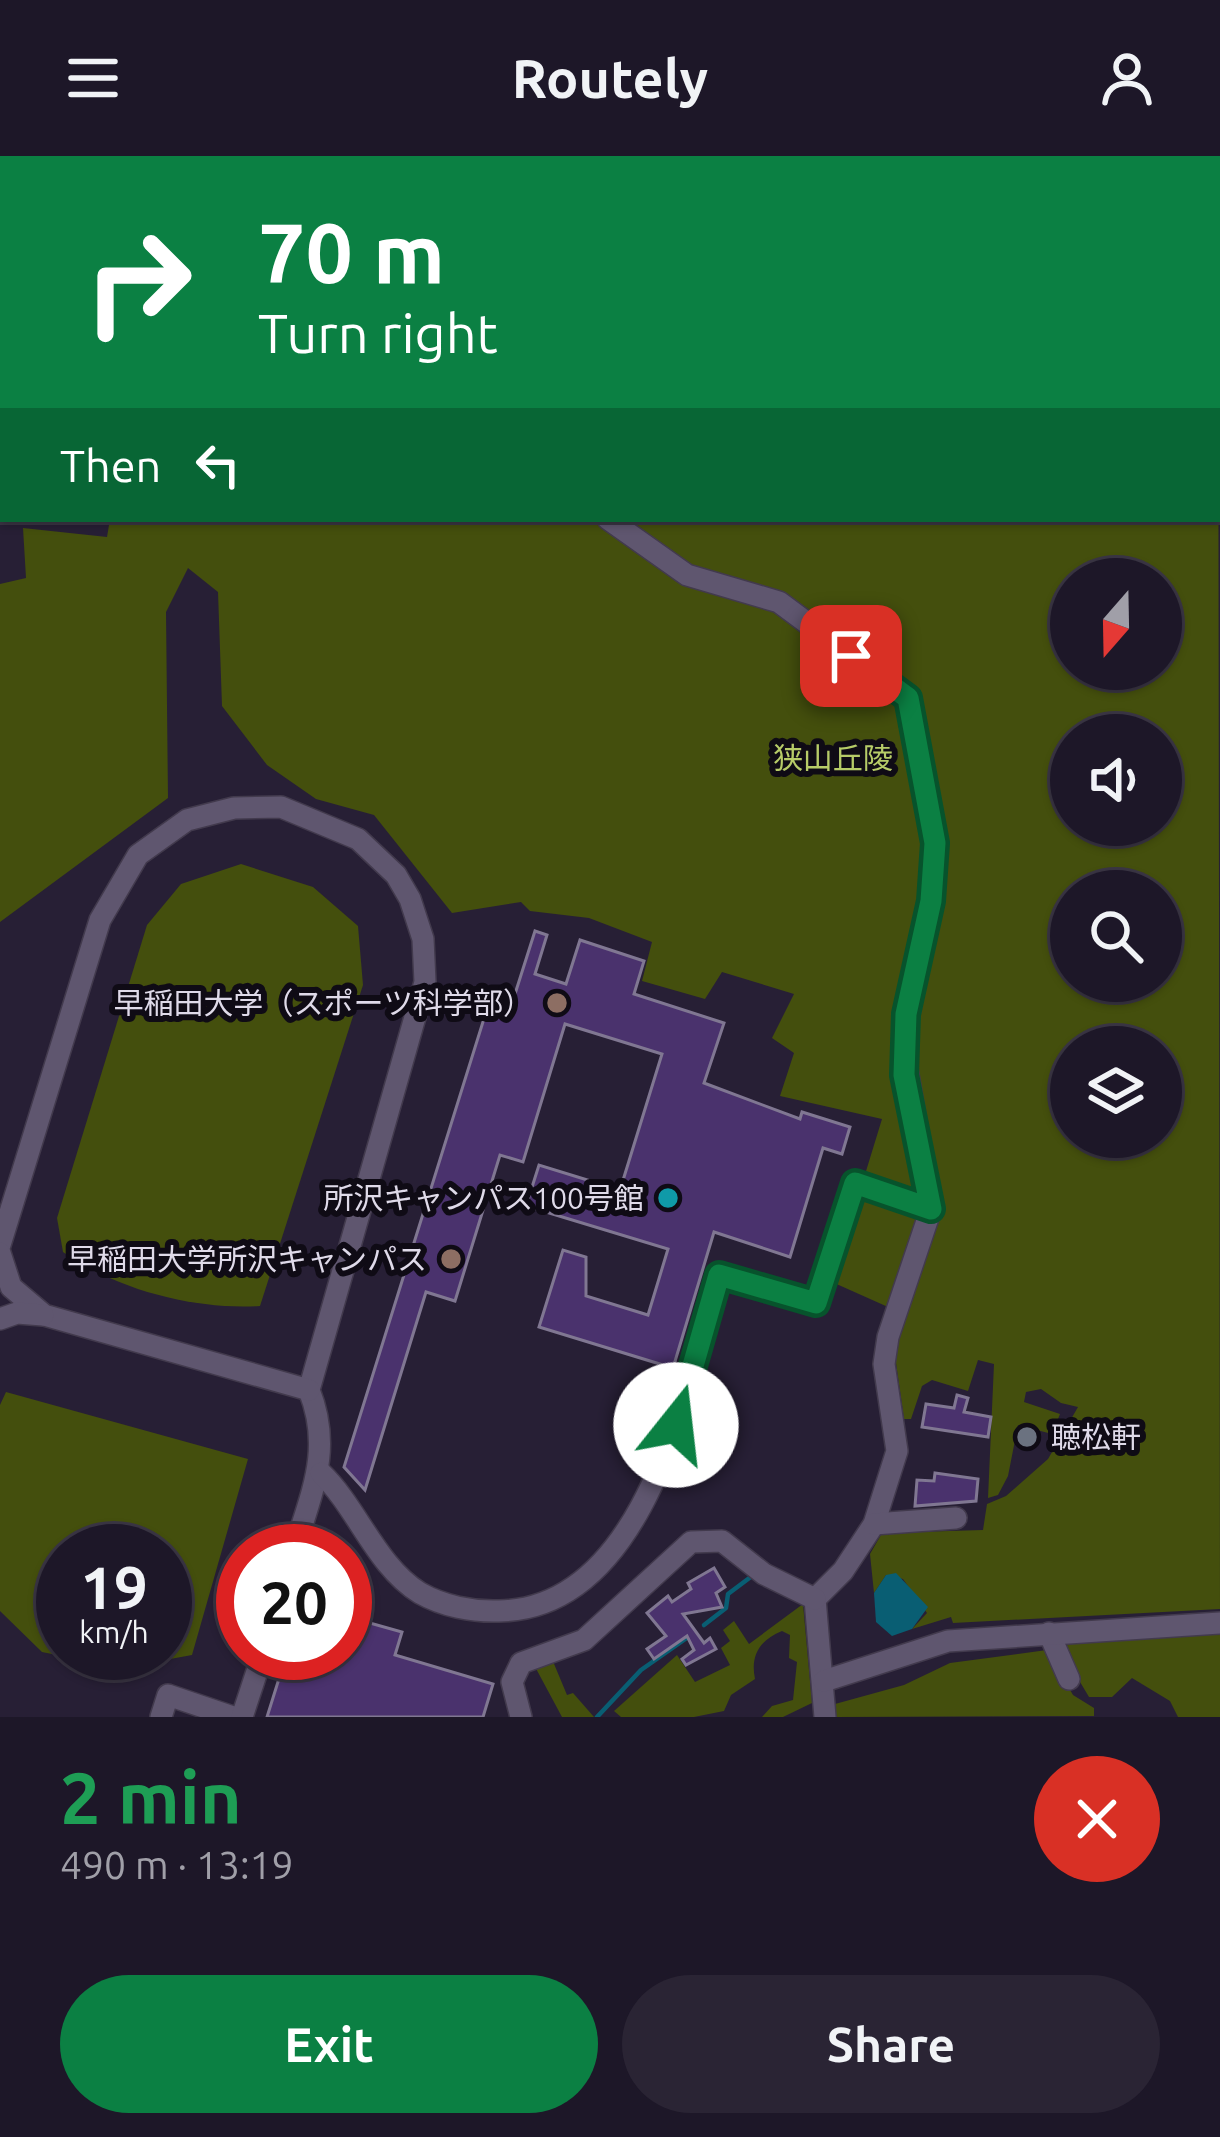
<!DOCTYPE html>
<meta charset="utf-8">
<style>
body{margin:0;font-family:Ubuntu,"Noto Sans JP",sans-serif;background:#2a2434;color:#f1f3f6;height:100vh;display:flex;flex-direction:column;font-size:45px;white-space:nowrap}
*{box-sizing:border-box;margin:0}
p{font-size:39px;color:#a09fa8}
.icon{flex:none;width:66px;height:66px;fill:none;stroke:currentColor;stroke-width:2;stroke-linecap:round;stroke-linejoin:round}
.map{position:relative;height:1561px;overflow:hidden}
.sheet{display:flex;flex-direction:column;background:#1d1728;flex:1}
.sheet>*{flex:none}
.banner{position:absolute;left:0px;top:0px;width:1221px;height:366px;box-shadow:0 3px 9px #0004,0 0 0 3px #3b3645;background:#0b8043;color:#fff;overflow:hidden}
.needle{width:78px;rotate:200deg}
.controls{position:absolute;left:1050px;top:402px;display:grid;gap:24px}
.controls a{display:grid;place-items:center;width:132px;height:132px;border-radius:50%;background:#1d1728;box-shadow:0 3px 9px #0004,0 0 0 3px #3b3645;font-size:60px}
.speed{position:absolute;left:36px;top:1368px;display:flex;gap:24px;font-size:60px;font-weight:700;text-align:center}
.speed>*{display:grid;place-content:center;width:156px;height:156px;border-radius:50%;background:#1d1728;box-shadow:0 3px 9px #0004,0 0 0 3px #3b3645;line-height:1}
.speed small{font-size:30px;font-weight:400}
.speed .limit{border:18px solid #d22;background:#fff;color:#111}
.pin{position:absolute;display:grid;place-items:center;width:102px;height:102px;color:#fff;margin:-51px;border-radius:24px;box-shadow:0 6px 18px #0006}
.me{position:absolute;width:132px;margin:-66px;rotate:16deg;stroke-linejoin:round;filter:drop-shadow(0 0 9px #0008)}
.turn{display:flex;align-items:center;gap:42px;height:252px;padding:0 60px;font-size:54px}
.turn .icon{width:156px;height:156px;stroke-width:2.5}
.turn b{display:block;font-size:84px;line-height:102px}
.then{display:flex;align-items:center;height:114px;padding:0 60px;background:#0003;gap:24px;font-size:45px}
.round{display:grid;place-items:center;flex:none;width:126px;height:126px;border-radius:63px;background:#2a2434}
.overview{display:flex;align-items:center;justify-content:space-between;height:204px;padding:0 60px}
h1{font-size:72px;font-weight:600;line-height:90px;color:#1e9e55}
.action{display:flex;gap:24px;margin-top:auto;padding:24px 60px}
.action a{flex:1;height:138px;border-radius:72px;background:#0b8043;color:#fff;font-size:48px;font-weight:600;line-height:138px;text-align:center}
.action a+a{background:#2a2434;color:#f1f3f6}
header{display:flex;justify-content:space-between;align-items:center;height:156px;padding:0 60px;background:#1d1728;font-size:54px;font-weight:600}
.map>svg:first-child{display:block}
</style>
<header><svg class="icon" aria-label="menu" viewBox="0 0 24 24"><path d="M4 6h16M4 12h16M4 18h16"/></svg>Routely<svg class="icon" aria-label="person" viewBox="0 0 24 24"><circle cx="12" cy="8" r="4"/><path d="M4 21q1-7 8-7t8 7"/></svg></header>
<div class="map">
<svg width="1220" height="1561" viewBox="0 0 1220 1561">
<rect width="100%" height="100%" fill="#271f35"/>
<g fill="#444f0d" fill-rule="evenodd">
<path d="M108,0H847L845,3Z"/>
<path d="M884,0H1195L1197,3H881Z"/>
<path d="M1218,30L1220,1453L953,1467L951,1461L912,1473L927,1457L903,1423L886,1419L874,1437L870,1398L882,1377L983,1374L987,1348L1006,1340L1048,1303L1078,1251L1061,1247L1041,1233L1026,1236L1024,1246L1060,1258L1052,1278L1018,1269L1008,1320L998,1339L988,1342L994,1208L978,1204L968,1235L932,1224L922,1230L911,1263H904L888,1151L832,1126L882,963L780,940L794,897L772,882L794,838L722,816L705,843L642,825L652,786L589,762L530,755L521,746L452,757L374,659L316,643L267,609L222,550L218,436L188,412L166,456L168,642L0,766V428L26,422L23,372L107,381L110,363H1218ZM1071,423H1161V513H1071ZM1071,579H1161V669H1071ZM1071,735H1161V825H1071ZM1071,891H1161V981H1071Z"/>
<path d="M241,708L313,731L358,770L363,829L260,1150C195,1154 117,1134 63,1096L57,1062L147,769L181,728Z"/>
<path d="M6,1236L248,1303L192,1499L121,1512L42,1496L0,1455V1249ZM63,1395H165V1497H63Z"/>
<path d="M803,1448L812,1547L783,1561H762L772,1550L793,1544L797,1506L789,1502L790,1479L782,1475C760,1484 750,1499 755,1523L731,1539L724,1555L694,1561H621L614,1555L677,1499L695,1526L730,1509L721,1492L730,1485L723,1474L734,1465L749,1488Z"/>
<path d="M1220,1476V1561H1178L1170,1545L1132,1522L1112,1541H1089L1058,1489Z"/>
<path d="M1047,1494L1073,1539L1094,1552V1560L833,1561L835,1548L904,1529L950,1507Z"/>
<path d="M552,1503L567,1539L573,1537L594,1561H562L533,1507Z"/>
</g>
<path fill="#095e73" d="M896,1417L928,1451L912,1473L892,1480L876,1466L874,1437L886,1419Z"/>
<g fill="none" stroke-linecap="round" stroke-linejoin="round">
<g stroke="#095e73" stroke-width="4.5">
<path d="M704,1469L726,1452L728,1438L752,1420"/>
<path d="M597,1561L641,1514L691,1479"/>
</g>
</g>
<g fill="#4a326d" stroke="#807792" stroke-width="3">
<path d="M535,775L547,779L535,818L566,828L580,784L644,805L634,838L724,867L704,927L800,963L802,956L850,971L842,998L823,992L790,1101L714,1076L673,1212L539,1171L563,1094L586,1101V1140L648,1159L668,1093L526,1050L539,1009L620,1034L662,898L565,868L523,1006L500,999L455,1145L426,1136L365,1334L344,1311L487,853L508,860Z"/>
<path d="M957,1239L968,1242L964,1256L991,1261L988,1281L922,1271L926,1248L954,1252Z"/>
<path d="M935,1317L978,1323L976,1345L915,1350L917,1324L934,1325Z"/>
<path d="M714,1412L725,1431L716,1437L722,1451L683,1458L704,1487L710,1482L716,1493L686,1509L682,1503L694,1494L687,1480L654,1503L647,1493L666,1480L647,1457L668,1440L672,1446L691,1433L688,1427Z"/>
<path d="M345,1460L402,1476L395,1499L493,1528L483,1561H267L287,1497H345Z"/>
</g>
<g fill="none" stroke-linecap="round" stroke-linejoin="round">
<defs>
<g id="minor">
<path d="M213,0L215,3"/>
<path d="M20,3L21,0"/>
<path d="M0,54L3,49"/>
<path d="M608,363L687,419L779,446L908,542L935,687L930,745L903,890L931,1053L888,1181L884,1208L897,1295L874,1368L843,1415L815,1443"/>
<path d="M0,1089L100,764L138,699L187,664L234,652L281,651L358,683L396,719L410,743L423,783L425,826L309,1234C333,1294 311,1337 294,1395"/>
<path d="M0,1097L11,1131L44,1159L309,1234"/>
<path d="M0,1163L17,1157L43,1159"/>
<path d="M321,1317C357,1351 376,1410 420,1437C443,1450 472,1456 499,1455C646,1453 687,1231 719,1119L816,1147L855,1027L931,1053"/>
<path d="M874,1368L956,1362"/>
<path d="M815,1443L825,1561"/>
<path d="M1049,1477L1069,1523"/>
<path d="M824,1525L948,1485L1220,1467"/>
<path d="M161,1561L168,1539L233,1561"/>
<path d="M242,1561L263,1497"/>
<path d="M521,1561L512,1526L521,1507L584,1484L691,1386L722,1385L764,1418L815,1443"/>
</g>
</defs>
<use href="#minor" stroke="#423a4d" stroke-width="24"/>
<use href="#minor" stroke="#5f566f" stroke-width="21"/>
</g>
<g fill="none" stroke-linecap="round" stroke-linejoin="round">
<defs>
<path id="route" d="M676,1269L719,1119L816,1147L855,1027L931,1053L904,919L906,858L931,745L935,687L908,542L851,500"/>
</defs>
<use href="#route" stroke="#07532c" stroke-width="30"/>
<use href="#route" stroke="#0b8043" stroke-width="21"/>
</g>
<g fill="#8d6e63" stroke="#0f0b15" stroke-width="4.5">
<circle cx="557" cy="847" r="12"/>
<circle cx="451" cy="1103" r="12"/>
</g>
<circle fill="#0f9aa8" stroke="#0f0b15" stroke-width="4.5" cx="668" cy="1042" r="12"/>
<circle fill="#6b7280" stroke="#0f0b15" stroke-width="4.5" cx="1027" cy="1281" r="12"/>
<g text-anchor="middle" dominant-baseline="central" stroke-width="12" stroke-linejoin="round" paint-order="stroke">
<g font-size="30" fill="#b7cc68" stroke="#0f0b15">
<text x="833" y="602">狭山丘陵</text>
</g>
<g font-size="30" fill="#dfdae9" stroke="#0f0b15" text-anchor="end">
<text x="533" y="847">早稲田大学（スポーツ科学部）</text>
<text x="644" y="1042">所沢キャンパス100号館</text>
<text x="427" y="1103">早稲田大学所沢キャンパス</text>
<text x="1051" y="1281" text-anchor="start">聴松軒</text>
</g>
</g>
</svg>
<div class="controls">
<a><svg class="needle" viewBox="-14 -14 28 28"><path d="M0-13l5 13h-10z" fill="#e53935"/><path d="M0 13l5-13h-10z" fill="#a09fa8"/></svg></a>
<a><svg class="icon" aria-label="sound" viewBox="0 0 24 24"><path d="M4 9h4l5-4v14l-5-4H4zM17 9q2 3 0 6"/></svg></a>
<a><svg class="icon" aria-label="search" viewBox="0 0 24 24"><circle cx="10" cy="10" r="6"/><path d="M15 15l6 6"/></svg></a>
<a><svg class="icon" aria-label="layers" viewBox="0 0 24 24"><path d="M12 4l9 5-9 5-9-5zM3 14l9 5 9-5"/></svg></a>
</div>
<div class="speed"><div>19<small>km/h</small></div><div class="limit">20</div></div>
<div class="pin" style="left:851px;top:500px;background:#d93025"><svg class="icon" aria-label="arrive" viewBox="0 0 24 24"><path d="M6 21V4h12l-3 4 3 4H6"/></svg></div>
<svg class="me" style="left:676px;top:1269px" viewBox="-20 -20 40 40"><circle r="19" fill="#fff"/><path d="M0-13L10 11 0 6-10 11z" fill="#0b8043"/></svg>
<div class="banner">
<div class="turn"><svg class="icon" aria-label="right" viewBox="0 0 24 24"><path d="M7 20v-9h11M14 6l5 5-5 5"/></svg><div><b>70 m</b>Turn right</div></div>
<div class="then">Then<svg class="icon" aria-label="left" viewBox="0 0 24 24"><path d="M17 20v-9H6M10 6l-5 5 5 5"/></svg></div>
</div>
</div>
<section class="sheet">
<div class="overview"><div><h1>2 min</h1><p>490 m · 13:19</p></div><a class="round" style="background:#d93025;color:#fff"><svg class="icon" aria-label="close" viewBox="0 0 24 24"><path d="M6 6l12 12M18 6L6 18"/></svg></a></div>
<div class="action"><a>Exit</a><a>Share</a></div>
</section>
